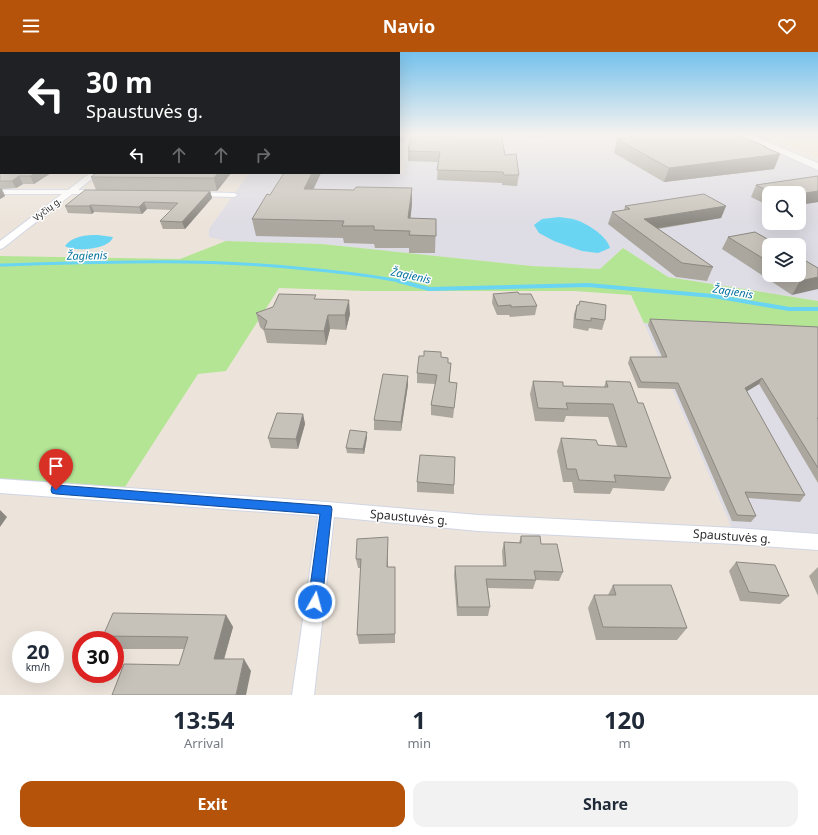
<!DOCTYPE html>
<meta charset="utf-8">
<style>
body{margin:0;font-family:"Noto Sans",sans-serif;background:#f2f2f3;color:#1f2937;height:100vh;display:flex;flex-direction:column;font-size:15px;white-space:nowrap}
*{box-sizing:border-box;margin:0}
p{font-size:13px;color:#747a83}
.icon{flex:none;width:22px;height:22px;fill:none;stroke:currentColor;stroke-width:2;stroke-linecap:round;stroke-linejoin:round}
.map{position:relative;height:643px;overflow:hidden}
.side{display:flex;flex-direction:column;background:#fff;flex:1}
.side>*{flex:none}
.hud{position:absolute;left:0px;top:0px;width:400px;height:122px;box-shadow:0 4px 16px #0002;background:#202124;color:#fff;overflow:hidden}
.buttons{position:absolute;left:762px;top:134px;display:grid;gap:8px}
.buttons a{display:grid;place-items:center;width:44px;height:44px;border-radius:8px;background:#fff;box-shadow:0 4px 16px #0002;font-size:20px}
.speed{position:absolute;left:12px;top:579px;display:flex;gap:8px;font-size:20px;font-weight:700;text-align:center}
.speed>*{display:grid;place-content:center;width:52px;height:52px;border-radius:50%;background:#fff;box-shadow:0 4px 16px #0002;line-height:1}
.speed small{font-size:10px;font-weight:400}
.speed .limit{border:6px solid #d22;background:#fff;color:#111}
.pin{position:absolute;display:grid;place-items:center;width:34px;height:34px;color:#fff;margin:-41px -17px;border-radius:50% 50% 50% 0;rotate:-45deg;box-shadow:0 0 4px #0007}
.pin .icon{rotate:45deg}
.me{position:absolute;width:44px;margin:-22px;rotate:7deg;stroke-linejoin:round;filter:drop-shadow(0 0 3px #0008)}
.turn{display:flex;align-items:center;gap:14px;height:84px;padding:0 20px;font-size:18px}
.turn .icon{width:52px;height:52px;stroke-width:2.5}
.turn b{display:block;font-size:28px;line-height:34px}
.lanes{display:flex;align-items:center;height:38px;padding:0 20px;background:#0003;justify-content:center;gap:20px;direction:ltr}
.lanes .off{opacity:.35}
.eta{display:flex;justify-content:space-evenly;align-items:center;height:68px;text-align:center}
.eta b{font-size:24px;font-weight:700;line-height:28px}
.primary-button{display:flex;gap:8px;margin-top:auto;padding:8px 20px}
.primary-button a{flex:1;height:46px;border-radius:12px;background:#b45309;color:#fff;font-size:16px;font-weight:700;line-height:46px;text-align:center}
.primary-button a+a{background:#f2f2f3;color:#1f2937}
header{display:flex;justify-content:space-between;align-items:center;height:52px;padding:0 20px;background:#b45309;color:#fff;font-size:18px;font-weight:700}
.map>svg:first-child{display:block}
</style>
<header><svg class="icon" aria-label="menu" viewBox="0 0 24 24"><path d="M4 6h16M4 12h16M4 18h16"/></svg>Navio<svg class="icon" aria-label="heart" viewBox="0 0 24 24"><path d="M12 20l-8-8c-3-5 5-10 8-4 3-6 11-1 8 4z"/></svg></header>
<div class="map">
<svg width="818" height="643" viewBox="0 0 818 643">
<rect width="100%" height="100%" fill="#ece4db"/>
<g fill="#dedce4" fill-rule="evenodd">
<path d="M412,82H733L818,119V249L668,225L623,196L600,217L531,214L322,192L226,189L209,185V177L249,121L403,122ZM769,141H799V171H769ZM769,193H799V223H769Z"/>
<path d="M644,271L818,279V485L733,479Z"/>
</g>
<path fill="#efe1c9" d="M761,82H818V105Z"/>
<path fill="#b4e595" d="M226,189L322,192L531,214L600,217L623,196L668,225L818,249V279L644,271L631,243L574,239H365L279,236L226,319L198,322L125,435L0,427V204L180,207Z"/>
<g fill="#69d5f3">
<path d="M559,165C564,166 571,166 576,168C588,172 607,184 610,196L598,201L582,199L554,189L539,181L534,173L542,167Z"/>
<path d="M98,183L113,185C109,198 74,200 65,194C72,184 86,183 98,183Z"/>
</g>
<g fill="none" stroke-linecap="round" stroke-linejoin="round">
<path stroke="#69d5f3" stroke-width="3" d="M0,213C102,210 205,206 307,217C338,220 372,223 403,230"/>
<path stroke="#69d5f3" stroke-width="4" d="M399,229L429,237L588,233L713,244L789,257H818"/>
<defs>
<g id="street">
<path d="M90,121H99L78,138H98L102,140L101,142H72L3,196L0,197V189L62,142H0V138H68Z"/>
<path d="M191,140L234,141L238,143L234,145L194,144H191Z"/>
<path d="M0,427L327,450L478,463L735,476L818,482V498L735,492L478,479L334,465L314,643H292L318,464L0,441Z"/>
</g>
<path id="secondary" d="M737,82H749L818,111V118Z"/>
</defs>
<use href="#street" stroke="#d0d5e3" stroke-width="2"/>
<use href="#secondary" stroke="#d0d5e3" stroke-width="2"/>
<use href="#street" fill="#fff" fill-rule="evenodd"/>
<use href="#secondary" fill="#fff" fill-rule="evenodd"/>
</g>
<g fill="#aba79f">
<path d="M0,82L51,121L34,132H23L16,136L2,137L5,144L0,147Z"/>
<path d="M399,82H405L404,89H399Z"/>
<path d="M515,82H545V85L515,84Z"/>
<path d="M628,82H737L780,102L774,117L664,130L614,101L617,87L628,86Z"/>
<path d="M411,84L505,103L519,123L517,134L502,133V131L437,128L438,110L408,109V99Z"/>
<path d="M231,121L217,139H210L212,146L185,177H163L160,169L171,158L147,157L142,162L94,160L92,162L68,161L65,154L96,138L91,125Z"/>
<path d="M284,121H321L313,137L412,152L410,166L436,167L435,201H409V196H375L374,192L344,191L343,186L256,184L252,167L270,143Z"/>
<path d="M818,124V150L799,153V141H769V154L751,145L756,133Z"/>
<path d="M625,154H726L721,166L658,177L713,215L707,229L676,225L608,172L612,160L624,158Z"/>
<path d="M728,185L769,193V223H799L818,216L792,243L722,197Z"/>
<path d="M493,242H519L537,254L535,263L510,265L509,263H497L492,251Z"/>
<path d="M316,247L350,262L346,278L330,277L326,293L267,291L264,279L260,275L256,261Z"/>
<path d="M580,249L605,268L602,278L589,276L588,279L573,276L574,262L577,253H579Z"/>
<path d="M650,267L818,275V431L759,332L746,339L805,443L800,450L748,446L756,464L751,470L732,469L675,337L638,336L628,311L630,305H662L648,273Z"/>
<path d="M441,300V305L448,311L450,330L456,341L453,366L431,363V353L435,332L417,331V321L424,304Z"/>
<path d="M408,324V333L401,379L374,378V368Z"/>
<path d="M533,329L563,334L604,335L606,329L638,351L671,426L664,439L613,436L610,442L574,441L572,430H563L557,399L561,386L598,393L617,394L608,365L566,364L564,370L535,369L530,342Z"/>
<path d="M303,362L305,372L298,397L271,396L268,386Z"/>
<path d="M367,385L364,402L347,401L346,396Z"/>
<path d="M417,430L454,433V442L417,440Z"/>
<path d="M521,484L541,492L563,520L559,529L536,528L533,537L488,536L490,555L488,564H457L454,523L455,514H503L502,499L504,490L519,491Z"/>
<path d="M388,495V515L395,524V591L359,592L357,583L361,516H358L356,507Z"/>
<path d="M736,510L789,544L780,552L740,549L729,519Z"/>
<path d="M818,515V544L809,524Z"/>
<path d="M613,533L687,576L677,588H596L588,556L594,543H608Z"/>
<path d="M226,563L233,575L224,607L251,619L179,613L184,597H115V588H107L103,584Z"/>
</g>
<g fill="#8b8882">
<path d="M766,95L762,104L780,102L774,117L664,130L669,116Z"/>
<path d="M36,121H51L34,132L30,124Z"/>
<path d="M218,121H231L217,139L214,126Z"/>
<path d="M312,121H321L306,153L304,137Z"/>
<path d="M19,124L23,132L16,136L12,129Z"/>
<path d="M1,136L5,144L0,147V137Z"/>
<path d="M412,136V152L409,179L408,166Z"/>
<path d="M210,139L212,146L185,177L182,170Z"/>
<path d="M818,139V150L799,153V142Z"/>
<path d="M144,150L147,157L142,162L139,155Z"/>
<path d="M91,153L94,160L92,162L89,154Z"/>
<path d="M726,154L721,166L640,179L644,167Z"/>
<path d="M818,225V237L792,243L800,229Z"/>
<path d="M349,248L350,262L346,278L345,263Z"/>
<path d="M328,263L330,277L326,293L324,279Z"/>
<path d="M408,324V333L401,379V370Z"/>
<path d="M762,326L759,332L741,343L745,336Z"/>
<path d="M303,362L305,372L298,397L296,387Z"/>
<path d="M367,380V385L364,402L363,397Z"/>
<path d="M0,458L7,465L0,475Z"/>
<path d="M388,485V524L387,515Z"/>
<path d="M226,563L233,575L221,618L214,607Z"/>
<path d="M244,607L251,619L246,643H236Z"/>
</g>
<g fill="#c7c2b9" stroke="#8b8882">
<path d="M0,82H1V121H36L30,124H19L12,129H0Z"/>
<path d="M450,82H501L505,103L516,102L519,123H504L503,120L437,118L440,100L408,99L411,84L449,85Z"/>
<path d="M632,82H737L766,95H764L780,102L669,116L617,87L632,85Z"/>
<path d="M96,121H218L214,126L91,125Z"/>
<path d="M284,121H312L304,137L354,138L356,135L412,136L408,166L436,167V184L409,183L410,179L374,178V174H342L344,169L252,167L267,142L270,143Z"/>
<path d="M818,124V139L799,142V141H773L756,133Z"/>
<path d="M85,138L210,139L182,170L160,169L178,151L144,150L139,155L91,153L89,154H65Z"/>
<path d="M704,142L726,154L644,167L713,215L682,211L612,160L630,157L625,154Z"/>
<path d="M755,180L778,193H769V210L728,185Z"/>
<path d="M799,205L818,216V225L800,229L790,223H799Z"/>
<path d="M518,240L519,242H531L537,254L511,255V253L498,254L493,242Z"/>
<path d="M279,242L316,243L314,247L349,248L345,263H328L324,279L264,277L267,269L256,261L273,255Z"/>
<path d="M580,249L606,253L605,268L591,266V269L575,267L577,253H579Z"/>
<path d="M650,267L818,275V366H817L818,367V416L762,326L745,336L805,443L745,440L756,464L737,463L678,331L641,330L630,305H667Z"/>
<path d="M424,299L441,300V305L448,306V311H451L449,330L457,331L454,356L431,353L437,323L417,321L419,304H424Z"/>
<path d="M383,322L408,324L401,370L374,368Z"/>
<path d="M533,329L563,330V334L601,335H608L606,329L630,330L638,351H643L671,426L614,423L616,430L579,428L576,417H567L561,386L596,388L598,393L627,395L613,352L566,351L568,357L538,356Z"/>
<path d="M277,361L303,362L296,387L268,386Z"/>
<path d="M350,378L367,380L363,397L346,396Z"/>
<path d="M420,403L455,405L454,433L417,430Z"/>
<path d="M521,484H540L541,492H557L563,520L534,519L536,528L486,527L490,555H458L455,514H506L504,490L521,491Z"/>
<path d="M388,485L387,515H395V582L357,583L361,507H356L357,487Z"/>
<path d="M736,510L775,513L789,544L749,540Z"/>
<path d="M613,533H671L687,576L603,575L594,543H616Z"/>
<path d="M113,561L226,563L214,607H244L236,643H112L124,612L179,613L188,585L103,584Z"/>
</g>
<linearGradient id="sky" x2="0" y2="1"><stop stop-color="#75c1ec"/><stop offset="0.48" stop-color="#f6f3ef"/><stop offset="1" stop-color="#f6f3ef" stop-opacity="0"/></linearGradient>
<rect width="818" height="172" fill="url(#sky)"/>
<path fill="#1a73e8" stroke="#114b97" d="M56,433L331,454L332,457L322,550L320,555L315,557L310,555L308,550L320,462L56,442L52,441L51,438L52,434Z"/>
<g text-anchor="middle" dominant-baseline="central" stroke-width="3" stroke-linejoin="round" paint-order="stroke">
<g font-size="9" fill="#2a2a2a" stroke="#fff">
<text transform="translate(47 157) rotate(-38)">Vyčių g.</text>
</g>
<g font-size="11" font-style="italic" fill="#08739f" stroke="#fff">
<text transform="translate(87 203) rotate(-1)">Žagienis</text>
<text transform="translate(411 223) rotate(12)">Žagienis</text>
<text transform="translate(733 239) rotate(9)">Žagienis</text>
</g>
<g font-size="12" fill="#2a2a2a" stroke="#fff">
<text transform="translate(409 465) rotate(5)">Spaustuvės g.</text>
<text transform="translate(732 484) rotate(4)">Spaustuvės g.</text>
</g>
</g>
</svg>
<div class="buttons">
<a><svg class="icon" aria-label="search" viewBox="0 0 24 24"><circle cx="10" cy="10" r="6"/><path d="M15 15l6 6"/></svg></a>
<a><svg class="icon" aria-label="layers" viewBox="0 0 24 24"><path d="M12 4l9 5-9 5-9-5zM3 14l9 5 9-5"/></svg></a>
</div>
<div class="speed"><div>20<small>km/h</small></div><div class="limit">30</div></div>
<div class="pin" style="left:56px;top:438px;background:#d93025"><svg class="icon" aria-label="arrive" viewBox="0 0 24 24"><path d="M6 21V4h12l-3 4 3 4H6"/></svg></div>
<svg class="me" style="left:315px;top:550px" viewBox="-20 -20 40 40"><circle r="17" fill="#1a73e8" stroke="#fff" stroke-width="3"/><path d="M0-11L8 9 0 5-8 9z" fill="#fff"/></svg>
<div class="hud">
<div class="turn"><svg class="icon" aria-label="left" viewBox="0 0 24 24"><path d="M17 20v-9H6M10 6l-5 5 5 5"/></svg><div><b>30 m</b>Spaustuvės g.</div></div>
<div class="lanes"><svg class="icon" aria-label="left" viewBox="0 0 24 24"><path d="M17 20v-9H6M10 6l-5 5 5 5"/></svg><svg class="icon off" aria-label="ahead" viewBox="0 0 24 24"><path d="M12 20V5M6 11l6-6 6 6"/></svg><svg class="icon off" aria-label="ahead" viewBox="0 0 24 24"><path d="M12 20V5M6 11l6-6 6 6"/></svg><svg class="icon off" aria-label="right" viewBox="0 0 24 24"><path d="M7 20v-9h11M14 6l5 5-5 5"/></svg></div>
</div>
</div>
<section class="side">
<div class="eta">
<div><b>13:54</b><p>Arrival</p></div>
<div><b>1</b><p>min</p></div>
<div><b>120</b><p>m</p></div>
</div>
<div class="primary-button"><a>Exit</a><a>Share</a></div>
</section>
